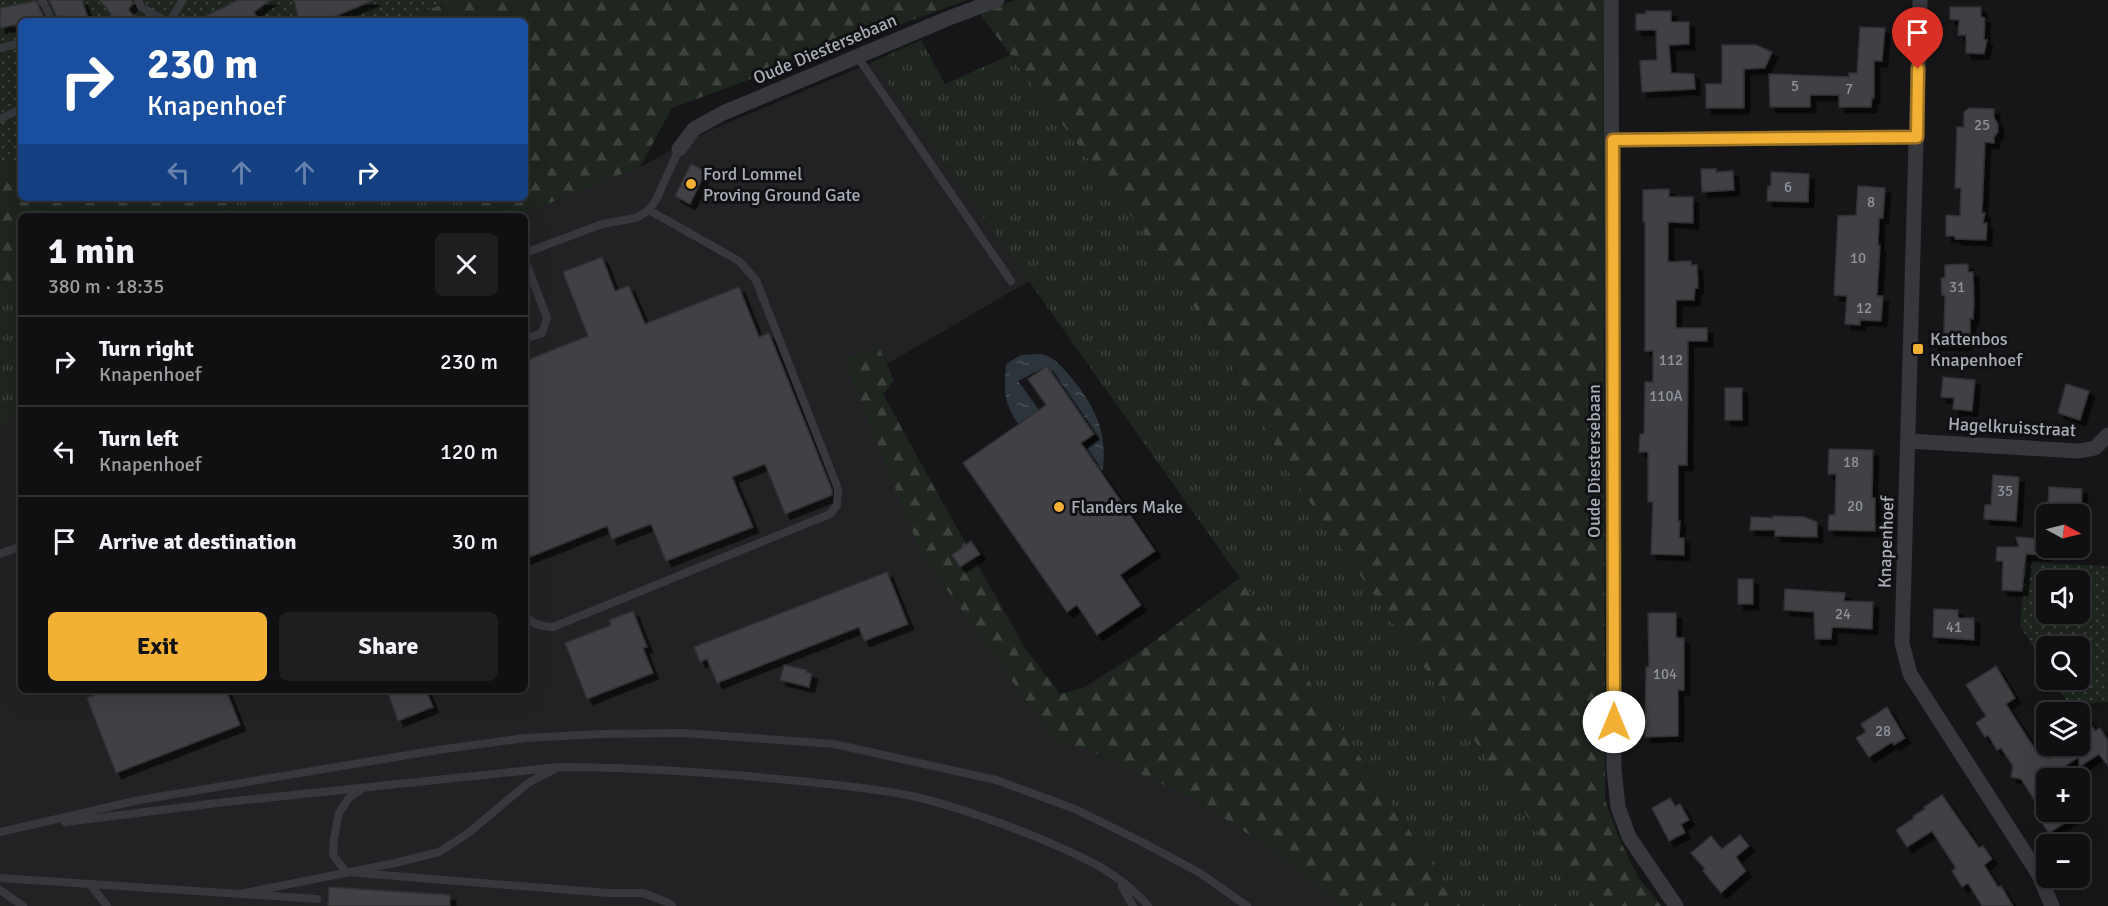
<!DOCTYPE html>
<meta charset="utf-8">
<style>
body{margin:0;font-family:Signika,sans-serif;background:#1e1e20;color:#f1f3f6;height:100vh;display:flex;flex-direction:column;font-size:22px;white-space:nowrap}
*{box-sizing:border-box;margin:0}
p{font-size:20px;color:#9c9d9f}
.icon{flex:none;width:33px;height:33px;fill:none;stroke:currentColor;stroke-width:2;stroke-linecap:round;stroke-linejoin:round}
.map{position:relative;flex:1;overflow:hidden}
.details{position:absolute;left:18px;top:213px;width:510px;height:480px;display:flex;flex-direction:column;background:#101012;border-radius:9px;box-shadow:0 6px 24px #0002,0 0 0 2px #303032}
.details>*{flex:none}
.banner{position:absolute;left:18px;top:18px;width:510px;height:183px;border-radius:9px;box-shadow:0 6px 24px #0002,0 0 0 2px #303032;background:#1a4fa0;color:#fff;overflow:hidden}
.needle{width:39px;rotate:97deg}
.controls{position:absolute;left:2036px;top:504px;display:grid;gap:12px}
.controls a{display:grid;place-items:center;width:54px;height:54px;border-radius:9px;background:#101012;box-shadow:0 6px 24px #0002,0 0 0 2px #303032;font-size:30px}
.pin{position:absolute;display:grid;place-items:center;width:51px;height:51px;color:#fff;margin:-62px -26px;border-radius:50% 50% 50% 0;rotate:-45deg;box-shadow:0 0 6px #0007}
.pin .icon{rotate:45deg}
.me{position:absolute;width:66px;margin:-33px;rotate:0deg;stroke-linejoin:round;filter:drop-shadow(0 0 4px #0008)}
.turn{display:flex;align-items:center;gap:21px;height:126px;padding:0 30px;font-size:27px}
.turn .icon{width:78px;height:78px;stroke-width:2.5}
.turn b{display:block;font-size:42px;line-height:51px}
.lanes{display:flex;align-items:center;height:57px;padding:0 30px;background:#0003;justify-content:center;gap:30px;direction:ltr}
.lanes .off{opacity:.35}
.round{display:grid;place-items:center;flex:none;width:63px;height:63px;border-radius:9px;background:#1e1e20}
.overview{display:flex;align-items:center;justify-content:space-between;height:102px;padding:0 30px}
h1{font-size:36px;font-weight:700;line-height:45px}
.button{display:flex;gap:12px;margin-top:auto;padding:12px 30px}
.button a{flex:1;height:69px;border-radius:9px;background:#f2b134;color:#111;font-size:24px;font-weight:700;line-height:69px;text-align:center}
.button a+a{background:#1e1e20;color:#f1f3f6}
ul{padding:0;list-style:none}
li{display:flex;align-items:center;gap:18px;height:90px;padding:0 30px;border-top:2px solid #303032}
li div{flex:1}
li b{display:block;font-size:22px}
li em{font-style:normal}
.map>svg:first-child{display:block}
</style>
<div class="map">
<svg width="2108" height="906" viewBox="0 0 2108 906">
<defs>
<pattern id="grass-tufts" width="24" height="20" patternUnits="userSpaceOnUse" patternTransform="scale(1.5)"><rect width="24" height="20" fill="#1e261f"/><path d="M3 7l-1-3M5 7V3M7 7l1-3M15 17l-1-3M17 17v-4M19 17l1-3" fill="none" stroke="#3c433d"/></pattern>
<pattern id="forest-firs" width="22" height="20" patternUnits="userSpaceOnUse" patternTransform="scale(1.5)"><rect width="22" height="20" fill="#1e261f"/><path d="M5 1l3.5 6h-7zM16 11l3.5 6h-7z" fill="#3c433d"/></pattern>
<pattern id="park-dots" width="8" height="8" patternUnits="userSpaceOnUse" patternTransform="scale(1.5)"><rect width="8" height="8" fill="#1e261f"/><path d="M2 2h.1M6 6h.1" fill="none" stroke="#3c433d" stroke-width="1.8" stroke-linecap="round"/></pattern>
<pattern id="water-ripples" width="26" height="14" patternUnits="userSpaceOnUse" patternTransform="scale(1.5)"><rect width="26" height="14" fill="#2c353c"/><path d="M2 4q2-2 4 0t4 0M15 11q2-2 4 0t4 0" fill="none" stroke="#485056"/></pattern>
<filter id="shadow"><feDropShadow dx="5.5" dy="5.5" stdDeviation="0" flood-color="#0009"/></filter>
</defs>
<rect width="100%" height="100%" fill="#161618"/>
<path fill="#222225" d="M873,62L1031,280L870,374L1057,704L1239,590L1458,906H0V424L21,415V690H525V216H517L640,167L713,129Z"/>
<g fill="url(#grass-tufts)">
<path d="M921,40L945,84L1010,55L1158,252L1227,357L1289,472L1589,906H1460L1240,578L873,62Z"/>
<path d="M249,198H468L472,216H205Z"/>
<path d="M21,291V415L0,424V300Z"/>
</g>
<g fill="url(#forest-firs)">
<path d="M454,0H967L672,108L640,167L517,216H472L468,198H525V21H397Z"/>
<path d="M1015,0H1603L1605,800L1619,838L1638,877L1662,906H1589L1289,472L1227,357L1158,252L980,14Z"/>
<path d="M21,159V198H249L205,216H21V291L0,300V167Z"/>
<path d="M878,345L894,380L883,394L1014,633L1060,694L1094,685L1240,578L1460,906H1342L1264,844L1192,798L1087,749L1055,741L921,553L844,360Z"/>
</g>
<g fill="url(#park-dots)" fill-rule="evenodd">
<path d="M0,0H454L397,21H21V159L0,167Z"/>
<path d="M2025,562L2108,566V702L2069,705L2053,680H2079V646H2046V668L2020,626ZM2046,580H2079V614H2046Z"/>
</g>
<path fill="url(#water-ripples)" d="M1021,355C1028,355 1038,353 1045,355C1055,358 1063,368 1070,376C1095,406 1109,434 1102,474L1085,449L1099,439L1047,366L1018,381L1039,410L1018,424C1003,400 1004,392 1006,364Z"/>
<g fill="#404145" stroke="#303034" stroke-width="1.5" filter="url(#shadow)">
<path d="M49,0H82L89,21H64L63,16L57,17Z"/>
<path d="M100,0H132L133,4L128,9L138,21H116Z"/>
<path d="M238,0H270L254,12L259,21H196Z"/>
<path d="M294,0H374L324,21H299Z"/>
<path d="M36,1L45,19L21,21V24L0,28V8Z"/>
<path d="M1950,7H1981V17L1985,18L1984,40H1987L1984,54L1966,53V35H1958L1959,20L1950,19Z"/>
<path d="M1646,11H1671V22H1689V44L1669,45L1671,73L1694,74L1695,89L1642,92L1640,61L1657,60L1656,30H1636V14H1646Z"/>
<path d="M1860,27L1885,28L1882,61H1874V98H1872L1871,107H1839V95H1810V107H1770L1769,74L1849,77V73H1857Z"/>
<path d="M1722,45H1756L1772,52L1765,68L1744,69V108H1706V84H1722Z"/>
<path d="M1969,108L1994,109V118L1998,124V132L1994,137V143L1985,142L1982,213H1985L1983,223H1987L1986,240L1955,239V236H1946V215L1960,216L1961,188H1955L1957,127H1964V112Z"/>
<path d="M691,164L706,171L690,204L675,196Z"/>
<path d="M1701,169H1716V172L1733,171L1734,190L1702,192Z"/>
<path d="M1771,172L1809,174L1808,202L1767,201L1768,186H1771Z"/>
<path d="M1858,186L1885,188L1883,218H1879L1878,245H1880L1877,296H1883L1881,321L1860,320V325L1845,324L1847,296L1834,295L1838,216L1856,215Z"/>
<path d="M1669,189V197H1693V223L1668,222V262L1691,261V265H1697L1698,288H1695L1694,300H1676V328H1707V341H1688L1687,465H1678V521H1680L1679,538H1684V555L1651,554L1653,502H1648V452H1639L1640,434H1644L1645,382H1653V351H1645V222H1643V190Z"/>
<path d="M602,257L615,291L629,286L645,324L739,287L759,337L769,333L832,490V495L785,514L765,464L732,477L753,527L666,561L651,524L612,539L607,526L525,559V361L588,336L563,272Z"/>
<path d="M1968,264V272H1973L1974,301L1973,319L1970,318V334H1967L1966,345L1933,344L1944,333L1945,295H1942L1941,278H1945V265Z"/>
<path d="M1047,366L1094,434L1081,443L1155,551L1120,575L1141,605L1097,635L1077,605L1067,612L963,463L1046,405L1028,379Z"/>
<path d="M1943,377L1975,380L1972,411L1953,409L1954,398L1941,397Z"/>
<path d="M2066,384L2089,391L2080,420L2058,413Z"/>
<rect x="1725" y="388" width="17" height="32"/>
<path d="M1829,449L1873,450L1872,498H1875V531L1828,530L1829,515H1835L1836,474H1828Z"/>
<path d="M1993,475L2019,477L2016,521L1984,519L1985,505H1991Z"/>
<path d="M2049,487L2082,489L2081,509L2048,507Z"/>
<path d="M1773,516L1804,517L1817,522V537L1775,536V530H1750L1751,517L1773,518Z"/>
<path d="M2016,537L2046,539V555L2026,554L2022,591L2002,590L2003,561H1996L1997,547H2019Z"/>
<path d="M971,541L980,554L960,567L952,555Z"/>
<path d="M887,572L908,624L864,641L859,627L717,683L707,659L700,662L694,647Z"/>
<rect x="1738" y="579" width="15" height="25"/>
<path d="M1785,589L1845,593L1844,601L1873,602L1872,629L1832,627L1831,639H1815L1814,612L1784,610Z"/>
<path d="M1934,609L1958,610V618H1974V640L1933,637Z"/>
<path d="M633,611L647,647L643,648L653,673L587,699L565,643L611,625L609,620Z"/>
<path d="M1648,613H1676V638H1684V690H1678V736L1645,737L1646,667H1649Z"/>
<path d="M784,665L807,670L806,672L812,674L809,687L780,680Z"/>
<path d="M1996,666L2015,698L2006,704L2034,748L2039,745L2048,759L2070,746H2079V705L2095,731L2100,728L2108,741V766L2099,754L2079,767V757L2046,778V812H2082L2049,833L2034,812H2042L2021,779L2011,777L2013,766L2001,748L1997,750L1988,735L1985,737L1976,723L1986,716L1966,685Z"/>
<path d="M109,690H226L240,725L116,773L87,698Z"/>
<path d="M387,690H426L433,707L398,721Z"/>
<path d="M1887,707L1905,738L1894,745L1892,742L1869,757L1856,738L1866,732L1861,724Z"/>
<path d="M1942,795L1979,848L1983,846L1992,859L1984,865L1998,887L2001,886L2013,906H1982L1968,883L1962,887L1952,871L1956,868L1932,831L1907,847L1896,830L1914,818L1913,816L1925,809L1924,807Z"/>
<path d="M1670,798L1675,806L1680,804L1689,820L1681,824L1685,833L1669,841L1652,808Z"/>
<path d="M1740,835L1749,846L1736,857L1746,871L1721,893L1703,871L1705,869L1691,853L1711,836L1722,849Z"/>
<path d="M329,887L450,895V906H328Z"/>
</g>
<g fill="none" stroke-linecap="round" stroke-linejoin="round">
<g stroke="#37383d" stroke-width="8">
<path d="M42,0L52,21"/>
<path d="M138,0L141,7L166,21"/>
<path d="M170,21L183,0"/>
<path d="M0,48L21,43"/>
<path d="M857,56L1011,281"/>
<path d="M0,119L21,109"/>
<path d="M649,210L656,200L679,149"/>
<path d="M525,253L602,224L636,218L649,210L739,261L756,280L838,489L837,505L830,514L553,627C541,626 533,625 525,615"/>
<path d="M525,260L547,318L542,333L525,339"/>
<path d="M0,554L21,546"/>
<path d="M362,789L349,798L339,813L334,838L333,855L346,872L608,893H643L669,903L672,906"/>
<path d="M65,822L217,803L559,767C639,767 720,773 799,781C837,785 875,788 912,796C956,806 999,822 1041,839C1081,856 1119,872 1148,906"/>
<path d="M0,832L139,800L438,750L525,738L601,734L684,733L834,744L996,780L1075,809L1142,842L1200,873L1247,906"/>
<path d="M0,878L317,899"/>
<path d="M90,884L107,906"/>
<path d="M1122,887L1133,906"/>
<path d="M0,890L23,906"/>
<path d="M245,893L395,863L439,852L467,834L528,783L555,769"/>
</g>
<g stroke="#37383d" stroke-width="15">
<path d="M1611,0L1614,769L1618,807L1629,837L1676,906"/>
<path d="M1920,0L1902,643L1910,674L2039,875L2052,906"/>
<path d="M1613,140L1917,137"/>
<path d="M679,149L694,129L723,113L949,18L997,0"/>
<path d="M1908,441L2079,451L2095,448L2108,435"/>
</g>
</g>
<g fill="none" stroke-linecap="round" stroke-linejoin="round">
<defs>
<path id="route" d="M1614,722L1613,140L1917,137L1918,69"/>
</defs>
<use href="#route" stroke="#9d7322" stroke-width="15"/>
<use href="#route" stroke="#f2b134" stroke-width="10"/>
</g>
<g fill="#f2b134" stroke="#111113" stroke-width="2">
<circle cx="691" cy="184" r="6"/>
<rect x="1912" y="343" width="12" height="12" rx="3"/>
<circle cx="1059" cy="507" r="6"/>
</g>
<g text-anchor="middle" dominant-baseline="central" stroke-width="6" stroke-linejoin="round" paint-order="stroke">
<g font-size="15" fill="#8e929b">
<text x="1795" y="86">5</text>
<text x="1849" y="89">7</text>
<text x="1982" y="125">25</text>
<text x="1788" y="187">6</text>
<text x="1871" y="202">8</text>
<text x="1858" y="258">10</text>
<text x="1957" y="287">31</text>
<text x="1864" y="308">12</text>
<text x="1671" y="360">112</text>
<text x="1666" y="396">110A</text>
<text x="1851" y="462">18</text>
<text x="2005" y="491">35</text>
<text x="1855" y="506">20</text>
<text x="1843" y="614">24</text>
<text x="1954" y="627">41</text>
<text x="1665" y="674">104</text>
<text x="1883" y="731">28</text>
</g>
<g font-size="18" fill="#a8adb8" stroke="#111113">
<text transform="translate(825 49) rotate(-23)">Oude Diestersebaan</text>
<text transform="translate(2012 427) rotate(3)">Hagelkruisstraat</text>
<text transform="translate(1594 461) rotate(-90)">Oude Diestersebaan</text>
<text transform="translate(1886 542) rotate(-88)">Knapenhoef</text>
</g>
<g font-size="18" fill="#a8adb8" stroke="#111113" text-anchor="start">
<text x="703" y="174">Ford Lommel<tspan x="703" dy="21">Proving Ground Gate</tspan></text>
<text x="1930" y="339">Kattenbos<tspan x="1930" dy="21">Knapenhoef</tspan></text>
<text x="1071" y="507">Flanders Make</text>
</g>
</g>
</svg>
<div class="controls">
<a><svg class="needle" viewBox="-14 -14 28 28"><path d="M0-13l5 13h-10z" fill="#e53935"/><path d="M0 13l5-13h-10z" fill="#9c9d9f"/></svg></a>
<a><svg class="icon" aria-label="sound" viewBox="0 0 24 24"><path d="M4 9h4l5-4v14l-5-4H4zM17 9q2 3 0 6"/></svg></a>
<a><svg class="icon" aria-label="search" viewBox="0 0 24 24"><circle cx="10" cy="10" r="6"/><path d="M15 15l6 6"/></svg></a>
<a><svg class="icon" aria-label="layers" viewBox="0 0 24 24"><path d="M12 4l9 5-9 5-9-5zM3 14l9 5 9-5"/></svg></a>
<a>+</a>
<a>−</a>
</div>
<div class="pin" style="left:1918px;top:69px;background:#d93025"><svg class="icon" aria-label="arrive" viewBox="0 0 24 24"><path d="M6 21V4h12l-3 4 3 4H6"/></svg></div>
<svg class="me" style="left:1614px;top:722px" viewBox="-20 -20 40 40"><circle r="19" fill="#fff"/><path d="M0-13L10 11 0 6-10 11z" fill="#f2b134"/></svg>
<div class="banner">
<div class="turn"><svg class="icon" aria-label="right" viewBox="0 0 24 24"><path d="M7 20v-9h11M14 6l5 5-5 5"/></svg><div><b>230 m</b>Knapenhoef</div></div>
<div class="lanes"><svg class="icon off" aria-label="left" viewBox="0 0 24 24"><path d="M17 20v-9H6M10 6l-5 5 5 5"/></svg><svg class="icon off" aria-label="ahead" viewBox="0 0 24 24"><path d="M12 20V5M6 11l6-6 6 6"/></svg><svg class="icon off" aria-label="ahead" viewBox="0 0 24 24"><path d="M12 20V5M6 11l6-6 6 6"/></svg><svg class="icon" aria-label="right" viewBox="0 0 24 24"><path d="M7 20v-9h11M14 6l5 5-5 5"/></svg></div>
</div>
<section class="details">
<div class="overview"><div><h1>1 min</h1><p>380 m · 18:35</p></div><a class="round"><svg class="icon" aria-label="close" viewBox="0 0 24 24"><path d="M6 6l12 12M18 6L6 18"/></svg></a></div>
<ul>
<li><svg class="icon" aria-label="right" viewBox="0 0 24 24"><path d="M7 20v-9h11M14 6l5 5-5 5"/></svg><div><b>Turn right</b><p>Knapenhoef</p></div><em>230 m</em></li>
<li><svg class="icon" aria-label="left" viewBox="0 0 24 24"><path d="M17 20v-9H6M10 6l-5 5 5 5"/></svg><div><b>Turn left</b><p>Knapenhoef</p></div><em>120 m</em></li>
<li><svg class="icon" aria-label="arrive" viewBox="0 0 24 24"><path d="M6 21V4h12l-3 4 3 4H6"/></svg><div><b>Arrive at destination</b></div><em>30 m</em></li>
</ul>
<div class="button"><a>Exit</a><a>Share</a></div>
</section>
</div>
